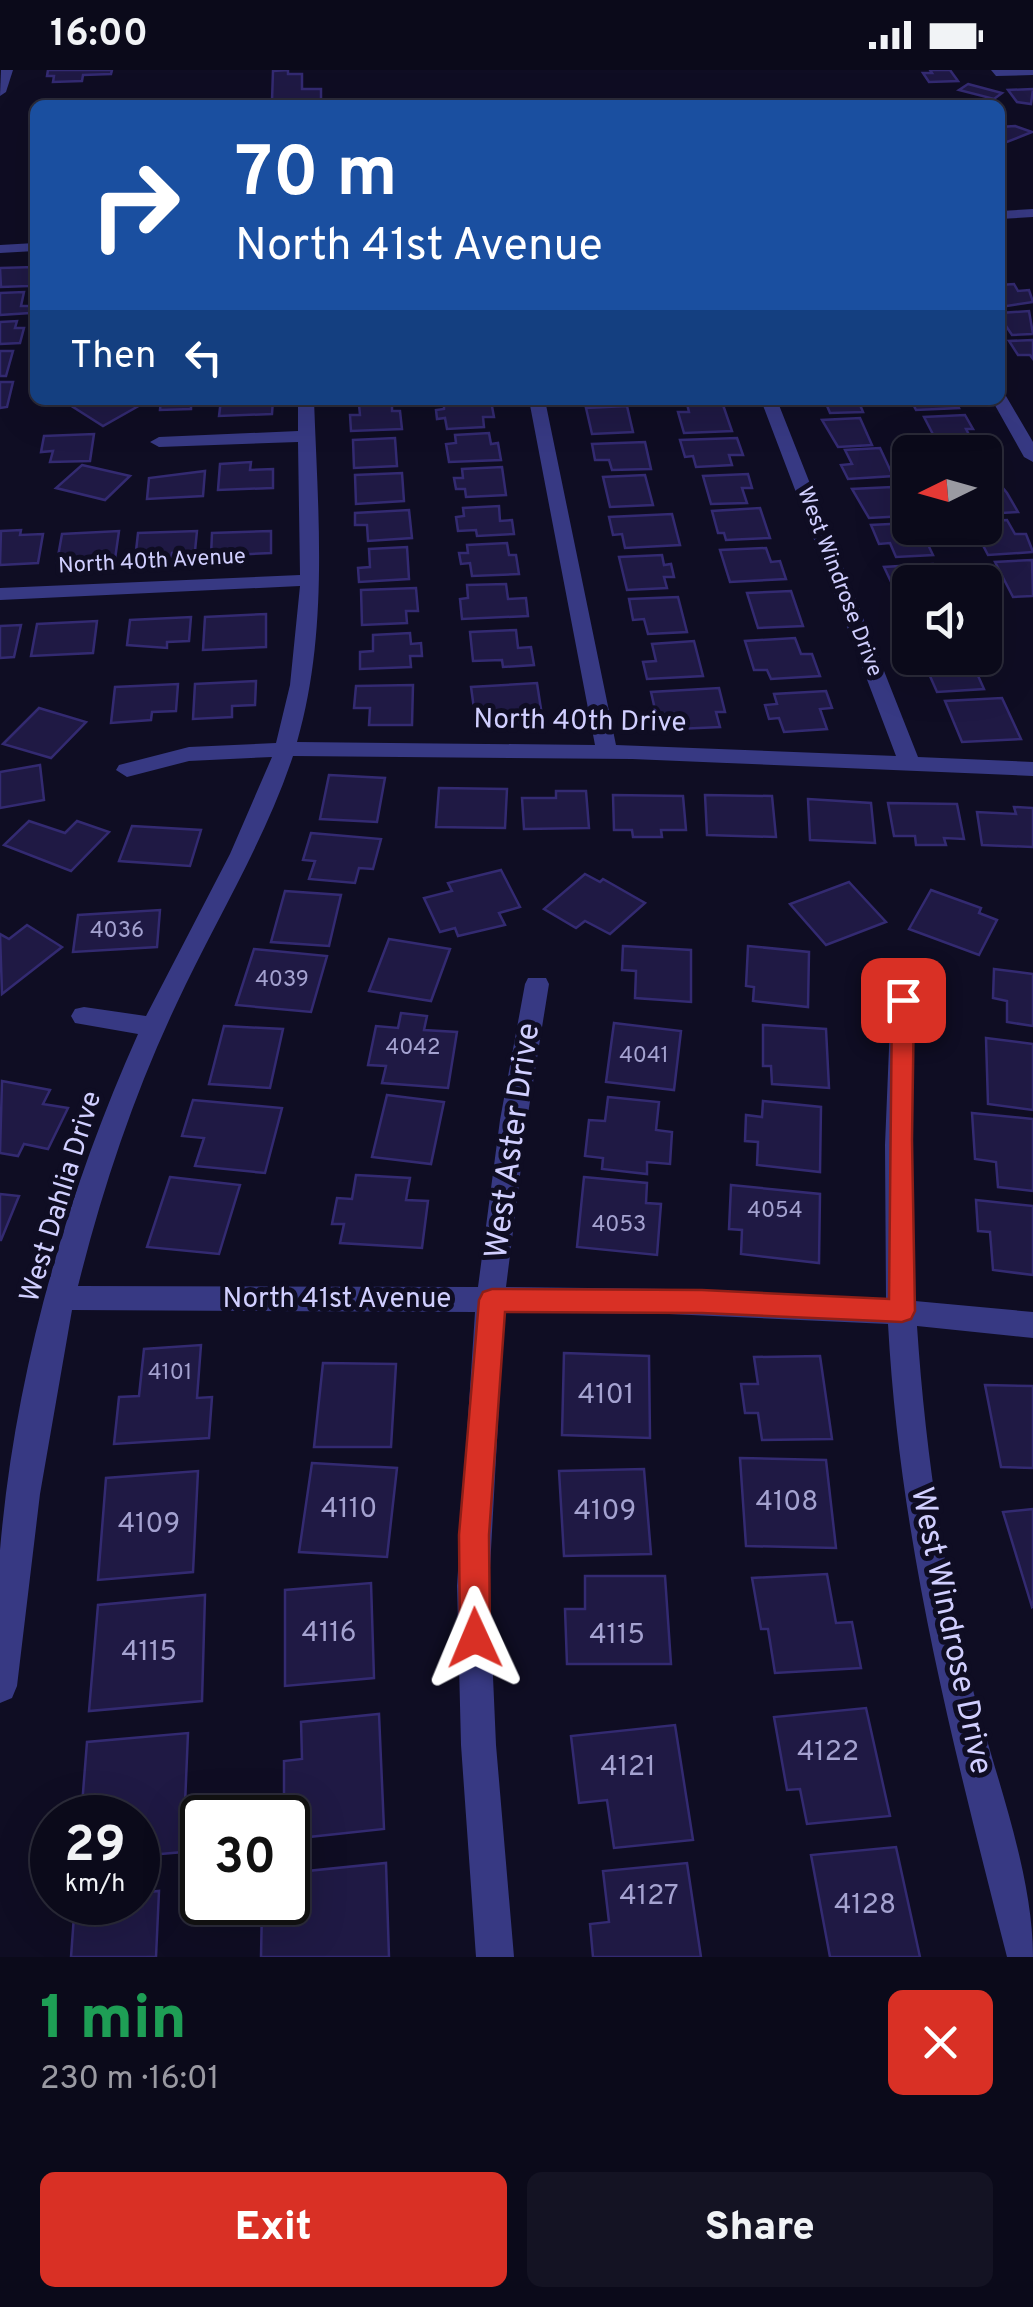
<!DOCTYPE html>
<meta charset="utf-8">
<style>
body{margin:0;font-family:Overpass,sans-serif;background:#141323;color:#f1f3f6;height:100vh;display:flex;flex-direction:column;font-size:38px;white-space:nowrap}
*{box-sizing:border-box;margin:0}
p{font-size:32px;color:#9a9aa2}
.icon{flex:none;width:55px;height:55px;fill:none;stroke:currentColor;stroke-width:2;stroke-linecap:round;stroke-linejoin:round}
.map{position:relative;height:1887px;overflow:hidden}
.details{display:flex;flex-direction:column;background:#0b0a1a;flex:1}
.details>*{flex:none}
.banner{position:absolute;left:30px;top:30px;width:975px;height:305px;border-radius:15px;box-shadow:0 10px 40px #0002,0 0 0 2px #2b2b39;background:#1a4fa0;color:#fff;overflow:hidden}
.needle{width:65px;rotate:265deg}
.controls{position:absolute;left:892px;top:365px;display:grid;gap:20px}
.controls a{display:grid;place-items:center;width:110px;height:110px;border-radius:15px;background:#0b0a1a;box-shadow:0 10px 40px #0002,0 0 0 2px #2b2b39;font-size:50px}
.speed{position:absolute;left:30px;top:1725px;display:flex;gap:20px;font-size:50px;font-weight:700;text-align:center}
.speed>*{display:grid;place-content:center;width:130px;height:130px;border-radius:50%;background:#0b0a1a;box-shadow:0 10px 40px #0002,0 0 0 2px #2b2b39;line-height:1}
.speed small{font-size:25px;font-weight:400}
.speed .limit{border:5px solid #111;border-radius:15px;background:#fff;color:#111}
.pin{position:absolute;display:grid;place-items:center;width:85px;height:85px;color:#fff;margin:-42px;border-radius:20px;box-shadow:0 5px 15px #0006}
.me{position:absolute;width:110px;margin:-55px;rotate:359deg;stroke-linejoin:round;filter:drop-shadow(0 0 8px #0008)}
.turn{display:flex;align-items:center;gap:35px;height:210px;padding:0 40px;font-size:45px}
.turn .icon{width:130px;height:130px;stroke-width:2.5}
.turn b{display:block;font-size:70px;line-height:85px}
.then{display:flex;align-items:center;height:95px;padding:0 40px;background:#0003;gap:20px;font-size:38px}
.round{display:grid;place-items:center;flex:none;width:105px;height:105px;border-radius:15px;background:#141323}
.overview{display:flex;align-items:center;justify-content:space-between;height:170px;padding:0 40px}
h1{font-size:60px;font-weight:800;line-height:75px;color:#1e9e55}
.cta{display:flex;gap:20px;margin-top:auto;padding:20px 40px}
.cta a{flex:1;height:115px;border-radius:15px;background:#d93025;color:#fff;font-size:40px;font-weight:800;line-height:115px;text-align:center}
.cta a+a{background:#141323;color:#f1f3f6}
.status{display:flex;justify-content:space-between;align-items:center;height:70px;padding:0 50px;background:#0b0a1a;direction:ltr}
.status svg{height:28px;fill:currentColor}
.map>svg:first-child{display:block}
</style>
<div class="status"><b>16:00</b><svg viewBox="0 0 49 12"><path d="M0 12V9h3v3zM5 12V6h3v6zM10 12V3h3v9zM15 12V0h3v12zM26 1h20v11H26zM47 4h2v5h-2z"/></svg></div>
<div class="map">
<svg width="1033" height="1887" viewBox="0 0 1033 1887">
<rect width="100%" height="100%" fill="#0f0d23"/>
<g fill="#1f1944" stroke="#332a71" stroke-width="2.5">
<path d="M48,0H112L111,4L83,5L82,11L53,12L54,6H47Z"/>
<path d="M288,0V4H302V19H321V30L272,31L273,1Z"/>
<path d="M930,0H950L958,11L929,12L923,3H932Z"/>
<path d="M968,14L1002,23L994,29L959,20Z"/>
<path d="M1033,19L1031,34L1017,32L1008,20Z"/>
<path d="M1015,56L1032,62L1007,72L1000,69V57Z"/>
<path d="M34,197L29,216L1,217L0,198Z"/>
<path d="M1014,214L1018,221L1029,220L1033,232L1000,237V215Z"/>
<path d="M24,222L21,236H32L30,243L0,245V223Z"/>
<path d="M1029,241L1033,264L1012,265L1006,256H1000V243Z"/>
<path d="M17,251L15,258H24L20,273L0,274V252Z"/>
<path d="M1033,270V289L1030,285H1018L1009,271Z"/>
<path d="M0,281H13L6,306H0Z"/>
<path d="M0,312H13L7,337L0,338Z"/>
<path d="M89,330H135L142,334L103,356L73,337Z"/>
<path d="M161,330H210L191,332V339L160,340Z"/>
<path d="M221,330H273L272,344L219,346Z"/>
<path d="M814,330H858L863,342L830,343L825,331Z"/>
<path d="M911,330H955L959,338L916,340Z"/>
<path d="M491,331L494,347H483L484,357L447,359L445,348L437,349L436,340L444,339V333Z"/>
<path d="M722,332L732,361L684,363L678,342H689L687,334Z"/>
<path d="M392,334V341H400L402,359L351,361L350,345H360L359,335Z"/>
<path d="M627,336L633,362L592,364L586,338Z"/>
<path d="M965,345L973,359H966L973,372L938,374L924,347Z"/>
<path d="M860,348L872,375L838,377L822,350Z"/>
<path d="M489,363L491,374L498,373L501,390L449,392L446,374L456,373L455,365Z"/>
<path d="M94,364L90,391L50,392L53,381L41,382L44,366Z"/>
<path d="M395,368L397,396L354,398L353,370Z"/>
<path d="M737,368L743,385H729L732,395L696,397L693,386L685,387L680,370Z"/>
<path d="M645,372L651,399L612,400L609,390H595L592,374Z"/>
<path d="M880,378L893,406L848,409L841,395L852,394L845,380Z"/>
<path d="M985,378L1000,405L985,406V382L946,380Z"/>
<path d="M251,392L250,400L273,399V418L218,420L220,394Z"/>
<path d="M82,395L130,406L105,430L56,418Z"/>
<path d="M502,397L506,425L466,427L465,419H456L454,408H463L462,399Z"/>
<path d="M205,401L203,426L147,429L149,408Z"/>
<path d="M402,403L404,431L356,434L355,405Z"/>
<path d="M748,404L752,418H742L747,433L711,434L703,406Z"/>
<path d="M645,405L653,435L610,437L603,407Z"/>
<path d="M998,412L1007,423L1018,442L985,444V413Z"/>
<path d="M892,417L905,446L869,448L852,419Z"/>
<path d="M499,436L500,451L512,450L514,464L477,466L476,460L458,461L456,447L464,446L463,438Z"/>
<path d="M760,438L770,468L726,470L724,463H718L712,441Z"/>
<path d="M409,440L412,468L368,471L367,455H355V443Z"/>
<path d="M672,444L680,475L625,478L622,464L613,465L609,447Z"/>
<path d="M1007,450L1015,464H1026L1033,482L988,485L974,458H985V451Z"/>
<path d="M910,453V458H920L933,485L896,487L890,473L879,474L871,455Z"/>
<path d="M21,460L20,465L43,464L38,493L0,495L1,461Z"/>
<path d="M119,461L115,489L57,492L62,464Z"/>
<path d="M197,461L195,481L172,483L171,488L135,490L138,463Z"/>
<path d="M271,461V483L211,486L212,463Z"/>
<path d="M507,473L509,485H516L519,504L472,506L470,493L461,494L459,483H468L467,475Z"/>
<path d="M407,477L409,509L359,512L358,498L370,497L369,479Z"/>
<path d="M766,478L771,492L780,491L786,509L730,512L720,480Z"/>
<path d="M662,485L664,495L671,494L674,507H664L667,518L627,520L619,487Z"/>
<path d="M1032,490L1033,526L1013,527L995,492Z"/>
<path d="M933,494L942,512H910V528L904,516H893L884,497Z"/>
<path d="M506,514L508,529L526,528L528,546L462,549L460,529L468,528L467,515Z"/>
<path d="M416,518L418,541H406L407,553L362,555L361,520Z"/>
<path d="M791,521L803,556L758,558L747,523Z"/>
<path d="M678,527L687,562L648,564L644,549L633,550L629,529Z"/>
<path d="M266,544V577L203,580L205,547Z"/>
<path d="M191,547L189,571L167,572V578L127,575L130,550Z"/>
<path d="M97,551L93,583L31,586L37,554Z"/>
<path d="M21,555L14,587L0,588V556Z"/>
<path d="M516,560L518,578L531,577L534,595L503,597L502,590L473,591L470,562Z"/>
<path d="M410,563L411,574L421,573L422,586H410L411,597L360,599V582L373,581V565Z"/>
<path d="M795,568L801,584H812L820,606L771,609L767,600H754L745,571Z"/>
<path d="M694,571L703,606L647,609L643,592L656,591L652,574Z"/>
<path d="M922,588H970L984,619L937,622Z"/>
<path d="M256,611L255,635L232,636V647L193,649L195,614Z"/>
<path d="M537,613L541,639L524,640L526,652L484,654L482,639H474L471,617Z"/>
<path d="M178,614L176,641L152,642L151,650L111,653L115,617Z"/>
<path d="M413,615L412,655H369L370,638H354L356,616Z"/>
<path d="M719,618L725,642H716L720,657L677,659L674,643L656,644L651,622Z"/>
<path d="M826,621L832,638L820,639L827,659L784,662L779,648L769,649L765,635L777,634L774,624Z"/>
<path d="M1002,628L1021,669L962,672L945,631Z"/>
<path d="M39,638L86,652L51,688L3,674Z"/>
<path d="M40,695L44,730L0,738V702Z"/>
<path d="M329,705L385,708L377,752L320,749Z"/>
<path d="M439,718L507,719L505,758L436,757Z"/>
<path d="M556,721H586L589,758L524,759L522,728H556Z"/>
<path d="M613,725L683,726L686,760H661L662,767H633L632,760H614Z"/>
<path d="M705,725L772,726L776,767L707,765Z"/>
<path d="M808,729L871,733L875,773L810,770Z"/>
<path d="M888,733L957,734L964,769L944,768L946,775H916L915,766H894Z"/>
<path d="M1014,737L1033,738V777L982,775L977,742L1016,744Z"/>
<path d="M29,751L65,763L77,751L109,762L71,801L4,775Z"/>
<path d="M132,756L201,760L190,796L119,791Z"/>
<path d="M311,763L381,769L373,799L359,798L355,813L309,809L315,791L303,790Z"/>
<path d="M501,800L520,837L499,843L505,855L458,866L455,858L440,862L424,828L452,821L448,813Z"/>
<path d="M585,804L600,812L603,809L645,833L610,864L585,851L576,858L544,839Z"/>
<path d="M849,812L886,852L826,875L790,834Z"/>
<path d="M931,820L981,838L979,843L997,850L979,885L909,859Z"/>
<path d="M285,821L341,825L329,876L271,872Z"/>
<path d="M160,840L157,877L73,882L78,845Z"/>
<path d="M27,855L62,877L2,924L0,864L9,869Z"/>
<path d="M389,869L450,879L431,931L369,921Z"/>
<path d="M623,876L691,880V932L635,928L636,901L622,900Z"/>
<path d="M748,876L809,882L808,937L753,931L754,917L746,916Z"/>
<path d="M254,879L327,886L311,942L236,935Z"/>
<path d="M994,899L1033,904V956L1007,952V931L993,928Z"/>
<path d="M401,943L427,946L424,960L457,962L448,1018L382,1013L386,996L368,995L376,956L398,958Z"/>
<path d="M614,953L681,961L674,1020L606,1012Z"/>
<path d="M763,955L826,959L829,1018L772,1014L771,996H763Z"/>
<path d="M224,956L283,959L270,1018L209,1014Z"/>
<path d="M986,968L1033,974V1040L988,1034Z"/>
<path d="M2,1011L50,1020L43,1034L68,1038L48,1079L24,1074L18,1086L0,1083Z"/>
<path d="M387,1025L444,1032L431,1094L372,1087Z"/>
<path d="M608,1027L659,1032L656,1060L672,1062L670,1094L647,1092V1104L602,1099L603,1088L585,1086L589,1050L605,1051Z"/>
<path d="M193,1030L282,1038L265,1103L195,1096L204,1068L182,1066Z"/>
<path d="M763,1031L821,1037L820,1102L757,1095L758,1072L745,1071L746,1045L762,1047Z"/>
<path d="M972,1043L1033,1049V1121L998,1117L996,1092L975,1089Z"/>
<path d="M356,1105L410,1108L406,1130L428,1131L422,1178L340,1173L344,1154H332L337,1128L352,1129Z"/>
<path d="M170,1107L240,1115L219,1184L147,1177Z"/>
<path d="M584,1107L647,1113L646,1133L661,1134L657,1185L577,1177Z"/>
<path d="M731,1115L820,1124L819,1193L741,1184L742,1160L729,1159Z"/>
<path d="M0,1124L19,1126L1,1170H0Z"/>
<path d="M976,1130L1033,1136V1205L993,1200L990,1162L978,1161Z"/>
<path d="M201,1275L197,1328L212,1327L209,1368L114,1374L119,1327L139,1326L144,1279Z"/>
<path d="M564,1283L649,1286L650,1368L562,1365Z"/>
<path d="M820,1286L832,1369L762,1370L758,1343H745L741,1314H758L754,1287Z"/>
<path d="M323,1293L396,1294L391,1377H314Z"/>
<path d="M985,1315L1033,1316V1398L1001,1397Z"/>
<path d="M740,1388L826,1390L836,1478L746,1476Z"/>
<path d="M312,1393L397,1398L387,1487L299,1482Z"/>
<path d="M644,1399L651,1484L564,1486L559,1401Z"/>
<path d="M198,1401L193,1502L98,1510L106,1408Z"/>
<path d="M1033,1439V1536L1032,1537L1003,1442Z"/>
<path d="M827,1504L836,1553L852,1552L861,1598L775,1603L768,1559H761L752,1508Z"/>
<path d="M585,1506H665L671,1594H567L565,1539H585Z"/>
<path d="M371,1513L374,1608L285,1616V1520Z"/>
<path d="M205,1525L202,1631L89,1641L98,1535Z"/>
<path d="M866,1638L890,1746L807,1754L800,1719L787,1720L774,1647Z"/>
<path d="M379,1644L384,1759L299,1768V1726L284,1728V1691L302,1689L301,1652Z"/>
<path d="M675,1655L693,1770L614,1778L607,1730L579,1733L571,1666Z"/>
<path d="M188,1663L183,1782L138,1786V1748H81L87,1672Z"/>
<path d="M896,1777L920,1887H830L811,1785Z"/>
<path d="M386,1793L389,1887H261L262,1835L288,1832V1803Z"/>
<path d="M687,1793L701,1887H593L590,1854L609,1852L603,1801Z"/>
<path d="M159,1821L156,1887H71L75,1832H138V1823Z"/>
</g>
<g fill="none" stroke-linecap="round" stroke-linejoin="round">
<g fill="#373983" fill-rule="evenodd">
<path d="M1,0H13L6,22L0,26Z"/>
<path d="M991,0H1033V5L996,6Z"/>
<path d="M1033,139V147L1000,149V141Z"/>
<path d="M35,173V181L0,183V175Z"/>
<path d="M1000,325L1006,326L1033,372V392L1024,387L992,330H1000Z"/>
<path d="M298,330H314C318,444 329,561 297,672L595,675L529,330H545L616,675L896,686L761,330H777L918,687L1033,692V706L632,689L293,686C264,773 215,851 176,935C134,1024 102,1120 78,1216L478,1217L500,1050L525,914L528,908H546L549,914L527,1050L506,1217L669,1219L886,1229L885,1075L891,930L894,924H912L915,930L911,1075L915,1231L1033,1242V1268L917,1256C925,1376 942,1495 971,1612C992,1698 1033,1799 1033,1887H1007C953,1675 900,1474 888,1254L669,1244L504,1242L489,1516L496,1675L514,1887H476L461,1675L457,1516L475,1242L72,1240L40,1424L17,1616L12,1628L0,1633C0,1583 0,1530 0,1480C15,1303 66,1125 138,964L75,953L71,946L75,939L84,937L146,946L230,784L272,687L189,691L127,707L116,700L119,695L189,677L276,673L290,615L300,516L0,530V518L300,505L298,372L159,377L150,372L159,367L298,361Z"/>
</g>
</g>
<path fill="#d93025" stroke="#8d1f18" stroke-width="2.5" d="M903,921L914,930L912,1070L915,1241L911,1249L902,1252L702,1243L505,1242L489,1465L490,1568L486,1579L475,1584L464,1579L460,1568L459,1465L479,1230L483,1222L492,1219L702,1220L889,1229L892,930Z"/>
<g text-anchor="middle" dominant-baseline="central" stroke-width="10" stroke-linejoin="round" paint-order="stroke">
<g font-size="22" fill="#d1cfff" stroke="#0f0d23">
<text transform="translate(152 492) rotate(-3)">North 40th Avenue</text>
<text transform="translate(839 512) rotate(69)">West Windrose Drive</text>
</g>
<g font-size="22" fill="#a4a2d0">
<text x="117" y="861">4036</text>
<text x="282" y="910">4039</text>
<text x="413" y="978">4042</text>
<text x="644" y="986">4041</text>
<text x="775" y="1141">4054</text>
<text x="619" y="1155">4053</text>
<text x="170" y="1303">4101</text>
</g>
<g font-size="28" fill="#d1cfff" stroke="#0f0d23">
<text transform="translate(580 652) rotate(1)">North 40th Drive</text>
<text transform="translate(62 1127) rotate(-73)">West Dahlia Drive</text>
<text x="337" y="1230">North 41st Avenue</text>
</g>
<g font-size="28" fill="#a4a2d0">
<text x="606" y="1326">4101</text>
<text x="787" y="1433">4108</text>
<text x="349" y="1440">4110</text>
<text x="605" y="1442">4109</text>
<text x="149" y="1455">4109</text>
<text x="329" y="1564">4116</text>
<text x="617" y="1566">4115</text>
<text x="149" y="1583">4115</text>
<text x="828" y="1683">4122</text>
<text x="628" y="1698">4121</text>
<text x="649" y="1827">4127</text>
<text x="865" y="1836">4128</text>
</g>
<g font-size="32" fill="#d1cfff" stroke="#0f0d23">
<text transform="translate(514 1071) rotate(-82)">West Aster Drive</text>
<text transform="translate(950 1561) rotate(78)">West Windrose Drive</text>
</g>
</g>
</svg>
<div class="controls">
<a><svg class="needle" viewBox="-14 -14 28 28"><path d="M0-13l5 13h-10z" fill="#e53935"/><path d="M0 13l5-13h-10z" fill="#9a9aa2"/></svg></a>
<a><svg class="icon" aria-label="sound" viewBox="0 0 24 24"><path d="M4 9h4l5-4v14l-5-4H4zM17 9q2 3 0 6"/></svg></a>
</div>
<div class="speed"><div>29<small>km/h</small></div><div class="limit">30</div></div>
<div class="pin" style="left:903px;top:930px;background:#d93025"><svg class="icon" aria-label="arrive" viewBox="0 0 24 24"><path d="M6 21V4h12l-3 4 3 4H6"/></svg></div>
<svg class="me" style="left:475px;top:1568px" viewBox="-20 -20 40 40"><path d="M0-17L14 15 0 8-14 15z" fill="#d93025" stroke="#fff" stroke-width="4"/></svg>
<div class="banner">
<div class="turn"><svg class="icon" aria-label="right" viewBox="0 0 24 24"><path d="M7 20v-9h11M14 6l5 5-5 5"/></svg><div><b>70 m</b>North 41st Avenue</div></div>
<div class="then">Then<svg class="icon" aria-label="left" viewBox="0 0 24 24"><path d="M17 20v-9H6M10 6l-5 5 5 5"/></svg></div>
</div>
</div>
<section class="details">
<div class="overview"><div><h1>1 min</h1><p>230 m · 16:01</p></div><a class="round" style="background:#d93025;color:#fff"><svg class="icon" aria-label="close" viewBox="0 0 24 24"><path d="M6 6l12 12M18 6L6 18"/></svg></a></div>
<div class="cta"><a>Exit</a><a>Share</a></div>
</section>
